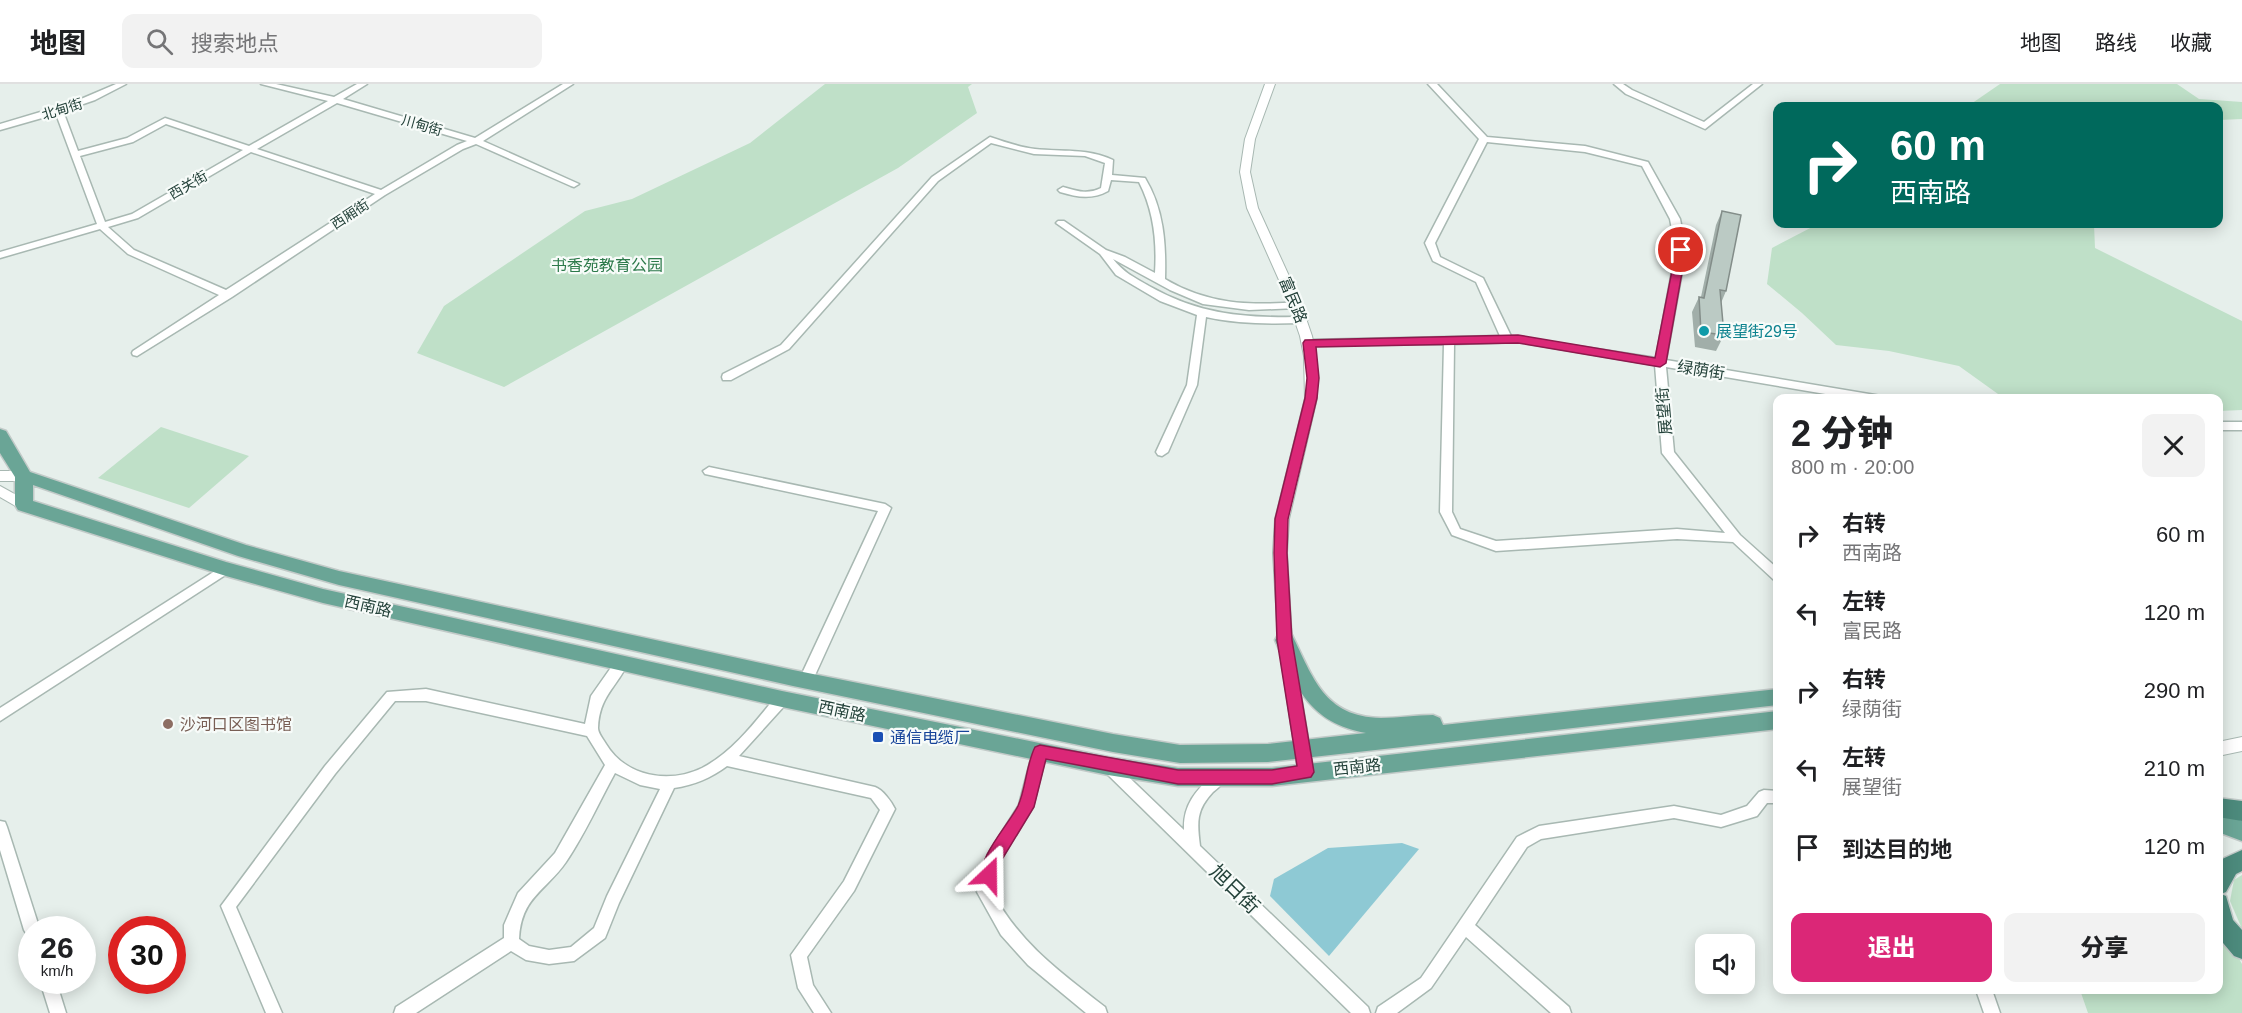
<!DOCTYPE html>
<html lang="zh">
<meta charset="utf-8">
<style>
body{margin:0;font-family:Helvetica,"Noto Sans SC",sans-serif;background:#f2f2f2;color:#202124;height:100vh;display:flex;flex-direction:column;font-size:22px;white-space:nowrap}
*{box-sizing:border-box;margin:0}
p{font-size:20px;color:#757577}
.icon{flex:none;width:33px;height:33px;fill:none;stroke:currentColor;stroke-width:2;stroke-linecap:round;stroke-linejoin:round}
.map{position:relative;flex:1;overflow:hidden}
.sheet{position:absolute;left:1773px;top:310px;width:450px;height:600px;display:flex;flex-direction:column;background:#fff;border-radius:12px;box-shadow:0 3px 15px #0003}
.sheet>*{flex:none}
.banner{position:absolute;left:1773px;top:18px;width:450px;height:126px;border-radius:12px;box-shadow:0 3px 15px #0003;background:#00695c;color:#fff;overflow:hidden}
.fabs{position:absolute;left:1695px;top:850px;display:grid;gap:12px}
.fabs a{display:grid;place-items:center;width:60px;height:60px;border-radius:12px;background:#fff;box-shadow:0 3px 15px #0003;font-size:30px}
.speed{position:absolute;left:18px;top:832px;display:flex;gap:12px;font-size:30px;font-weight:700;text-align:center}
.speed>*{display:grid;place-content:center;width:78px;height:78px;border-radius:50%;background:#fff;box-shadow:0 3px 15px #0003;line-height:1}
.speed small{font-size:15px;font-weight:400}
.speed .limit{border:9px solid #d22;background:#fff;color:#111}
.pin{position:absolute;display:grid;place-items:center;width:51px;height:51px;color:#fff;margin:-26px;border:3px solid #fff;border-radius:50%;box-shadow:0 2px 6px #0007}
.me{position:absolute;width:66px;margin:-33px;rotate:23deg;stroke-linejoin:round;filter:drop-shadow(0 0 4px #0008)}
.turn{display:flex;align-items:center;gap:21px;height:126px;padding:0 18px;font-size:27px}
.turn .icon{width:78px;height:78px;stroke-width:2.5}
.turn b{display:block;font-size:42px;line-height:51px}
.round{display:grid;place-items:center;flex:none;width:63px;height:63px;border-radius:12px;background:#f2f2f2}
.head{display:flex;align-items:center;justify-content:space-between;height:102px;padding:0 18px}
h1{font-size:36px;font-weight:800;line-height:45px}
.cta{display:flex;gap:12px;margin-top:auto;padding:12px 18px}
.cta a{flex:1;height:69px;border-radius:12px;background:#db2777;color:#fff;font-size:24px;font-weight:800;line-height:69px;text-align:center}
.cta a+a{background:#f2f2f2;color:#202124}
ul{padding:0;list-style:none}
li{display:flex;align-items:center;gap:18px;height:78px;padding:0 18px}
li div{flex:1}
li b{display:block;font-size:22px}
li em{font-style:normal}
header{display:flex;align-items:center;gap:36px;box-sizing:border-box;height:84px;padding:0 30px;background:#fff;border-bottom:2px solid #e0e0e0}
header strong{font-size:28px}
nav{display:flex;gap:33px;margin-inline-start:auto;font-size:21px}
.search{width:420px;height:54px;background:#f2f2f2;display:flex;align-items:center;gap:15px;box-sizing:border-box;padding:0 21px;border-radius:12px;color:#757577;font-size:22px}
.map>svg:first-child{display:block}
</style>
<header>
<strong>地图</strong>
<div class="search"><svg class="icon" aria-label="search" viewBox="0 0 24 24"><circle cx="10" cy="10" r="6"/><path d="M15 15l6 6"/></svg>搜索地点</div>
<nav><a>地图</a><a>路线</a><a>收藏</a></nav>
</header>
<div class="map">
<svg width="2242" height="929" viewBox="0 0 2242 929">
<rect width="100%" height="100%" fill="#e6efeb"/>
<g fill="#bfe0c8">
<path d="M825,0H972L968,3L977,29L898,84L504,303L417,269L444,222L585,127L632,115L750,59Z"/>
<path d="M2000,0H2177L2199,15L2242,18V35L2219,36L2218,22H1968Z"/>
<path d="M1818,140H2094L2095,164L2242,237V326L2219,327L2218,315H2005L1959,282L1889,267L1836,261L1802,229L1767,200L1772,164Z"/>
<path d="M161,343L249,372L189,424L98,394Z"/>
<path d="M2242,791V845L2230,817L2234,796Z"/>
<path d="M2219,840L2242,880V929H2088L2080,906H2218Z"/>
</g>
<path fill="#8ec9d4" d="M1402,759L1419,765L1329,872L1270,812L1274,795L1328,764Z"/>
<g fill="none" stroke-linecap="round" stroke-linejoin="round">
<defs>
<g id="minor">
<path d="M116,0H126L95,16L63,27L78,67L127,54L165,34L249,62L328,17L261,0H276L334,13L357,0H367L343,15L475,54L563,0H573L483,57L579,100L574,103L571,102L476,60L463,65L385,111L232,213L137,272L133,271L132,269L133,267L219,211L128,170L100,145L0,174V168L97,140L56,30L0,46V40L74,18ZM337,19L467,57L457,61L381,106L257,65ZM166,40L243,66L132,130L105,138L80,72L133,58ZM251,68L375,110L226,206L134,166L108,143L138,134Z"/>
<path d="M1428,0H1437L1487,53L1585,62L1648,78L1680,135L1686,166L1666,276L1881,312L1882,315H1855L1666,283L1674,368L1740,451L1778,485V498L1774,496L1733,458L1677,455L1496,467L1452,451L1440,428L1444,260L1305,261L1304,259L1309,256L1500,252L1476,198L1433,177L1425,159L1479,55ZM1487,58L1585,68L1642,82L1670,135L1676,166L1656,274L1511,252L1483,194L1440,173L1435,159ZM1518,258L1655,281L1662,369L1725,449L1677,445L1496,457L1460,445L1452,428L1454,260Z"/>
<path d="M1614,0H1623L1632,6L1704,38L1753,0H1762L1705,45L1626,10Z"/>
<path d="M990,53C1005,58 1019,63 1035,65C1063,68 1087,64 1113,76L1112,91L1145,94C1164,125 1166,160 1165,195C1207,220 1249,222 1297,218L1302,221L1297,224L1249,226L1203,220L1170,206L1113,175C1123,188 1135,194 1149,202C1200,231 1245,234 1302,233L1307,236L1302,239C1270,240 1238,240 1206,233L1197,301L1168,368L1162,372L1158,371L1156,368L1187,301L1197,231L1160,217L1116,191L1100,170L1056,139L1058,137H1064L1106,166L1125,173L1155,189C1157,158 1154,127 1139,98L1111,96L1108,107C1092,116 1077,113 1060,108L1058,106L1063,103C1077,107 1087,111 1101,104L1105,79L1085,72L1034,70L991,59L938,97L789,265L731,296H723L722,293L723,290L781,261L932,93Z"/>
<rect x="2218" y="338" width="24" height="8"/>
<path d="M709,383L885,420L891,424L811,600L806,601L801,600L799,596L878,427L705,390L703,387Z"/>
<path d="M226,480L230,482L232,485L230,488L0,637V624Z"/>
<path d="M622,574L627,575L628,579C616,604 599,613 598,644C598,649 603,655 606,660C626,693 669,700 702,684C733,668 756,637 777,611L782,609L787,611L789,615L787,619L739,672L875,703C883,706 891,717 895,725L854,807L807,873L813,901L831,929H814L798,904L791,871L844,797L880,726L871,714L727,682C711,694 694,701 674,704L619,819L605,854L574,877L549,880L526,876L511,867L416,929H394L396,923L504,854V841L518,809L555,769L605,681L587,652L426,617H395L335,690L236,823L282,929H266L221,822L325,682L387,608L426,605L585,640L591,612L617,575ZM615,689L640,701L660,705L607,812L594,844L571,863L549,866L529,862L519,855C521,813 546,807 566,778C585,750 599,718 615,689Z"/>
<path d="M1040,661L1045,663L1047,667L1033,723L1000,777L992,807C1018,858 1061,889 1105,923L1107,929H1086L1028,881L1001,851L977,808L988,770L1019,721L1033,667L1035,663Z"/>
<path d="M1108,676L1113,678L1184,746C1183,721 1196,706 1214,690L1219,688L1224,690L1226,694C1223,700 1218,704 1213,708C1196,726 1197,738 1200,762L1368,923L1370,929H1351L1103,686L1101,682L1103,678Z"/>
<path d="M1764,706L1778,707V719H1767L1757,732L1721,743L1674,734L1541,755L1527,763L1475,841L1569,923L1571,929H1551L1466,853L1431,904L1397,929H1376L1378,923L1421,894L1517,753L1539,742L1674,722L1721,731L1747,722L1759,708Z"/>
<path d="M0,737L5,738L7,743L40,846H32V853L27,851L24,846L0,766Z"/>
<path d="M40,897H56L66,929H50Z"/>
<path d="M1976,906H1992L2000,929H1984Z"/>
</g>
<g id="tertiary">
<path d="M1265,0H1275L1255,55L1250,88L1258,124L1299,214L1312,252L1316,272L1317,314L1289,435L1287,469L1292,556L1314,688L1311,693L1306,695L1301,693L1298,688L1278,556L1273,469L1275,435L1305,314L1304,272L1300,252L1287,214L1247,124L1240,88L1245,55Z"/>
<path d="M0,387H24L30,392L24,397H0Z"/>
<path d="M0,402L29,418L31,421L29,424H19L0,413Z"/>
<path d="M2242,653V667L2218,672V658Z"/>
</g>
<g id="primary">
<path d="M0,345L6,347L30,388L246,461L339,487L793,586L1113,650L1180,661L1268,660L1366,649C1310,639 1296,604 1275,556L1278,551L1285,548L1292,551C1313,593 1324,633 1381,634C1399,634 1416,631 1433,631L1440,634L1443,641L1778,605V621L1268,678L1180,679L1113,668L793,602L339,501L238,472L33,401V417L226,478L323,505L782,607L1108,673L1178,684H1272L1778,627V645L1272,702H1178L1108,691L782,623L323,519L226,492L18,426L15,421V393L0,369Z"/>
<path d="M2218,728L2242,737V757L2218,748Z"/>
</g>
<g id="trunk">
<path d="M2218,714L2242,717V737L2218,733Z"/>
<path d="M2242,766V787L2236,790L2226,808L2221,810L2226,812L2233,836L2242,846V875L2234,872L2218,853V779L2220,776Z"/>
</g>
</defs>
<use href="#minor" stroke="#a8b8b2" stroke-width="3"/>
<use href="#tertiary" stroke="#a8b8b2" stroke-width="2"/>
<use href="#primary" stroke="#c2cac8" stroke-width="3"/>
<use href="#trunk" stroke="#c2cac8" stroke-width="3"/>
<use href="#minor" fill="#fff" fill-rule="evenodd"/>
<use href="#tertiary" fill="#fff" fill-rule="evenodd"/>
<use href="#primary" fill="#6aa596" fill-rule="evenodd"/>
<use href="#trunk" fill="#4c8a7c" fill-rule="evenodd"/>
</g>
<path fill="#a1aea9" d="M1722,127L1726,207L1721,219L1724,251L1716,267L1695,263L1692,228L1699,213H1701L1716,141Z"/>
<path fill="#bbcac4" stroke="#838d89" stroke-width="1.5" d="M1722,127L1741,131L1726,207L1720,206L1724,251L1701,248L1699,213L1704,214Z"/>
<path fill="#db2777" stroke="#8e194d" stroke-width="1.5" d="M1681,163L1686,166L1666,279L1660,283L1518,259L1316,263L1319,294L1317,314L1288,435L1287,469L1292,556L1314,688L1311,693L1272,700H1178L1046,675L1034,723L1001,777L995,797L989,799L983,797C974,777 1009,740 1018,722C1026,704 1026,681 1035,663L1040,661L1178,686H1272L1297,682L1277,556L1274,469L1275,435L1305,314L1307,294L1303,259L1305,256L1518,251L1655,274L1676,166Z"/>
<circle fill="#0f9aa8" stroke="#f7fbf9" stroke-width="2" cx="1704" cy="247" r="6"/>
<circle fill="#8d6e63" stroke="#f7fbf9" stroke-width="2" cx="168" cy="640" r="6"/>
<rect fill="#1a4fb4" stroke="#f7fbf9" stroke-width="2" x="872" y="647" width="12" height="12" rx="3"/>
<g text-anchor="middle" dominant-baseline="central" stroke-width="4.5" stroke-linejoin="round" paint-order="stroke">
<g font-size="14" fill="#24423a" stroke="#f7fbf9">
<text transform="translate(62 25) rotate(-17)">北甸街</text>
<text transform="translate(422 41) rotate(16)">川甸街</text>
<text transform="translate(188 101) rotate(-30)">西关街</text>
<text transform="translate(350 130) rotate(-33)">西厢街</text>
</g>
<g font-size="16" fill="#2d7a4b" stroke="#f7fbf9">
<text x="607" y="181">书香苑教育公园</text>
</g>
<g font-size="16" fill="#24423a" stroke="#f7fbf9">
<text transform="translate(1293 216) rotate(68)">富民路</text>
<text transform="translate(1701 286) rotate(9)">绿荫街</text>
<text transform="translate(1664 327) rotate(-95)">展望街</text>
<text transform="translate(368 522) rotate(13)">西南路</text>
<text transform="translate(842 627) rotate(12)">西南路</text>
<text transform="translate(1357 683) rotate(-6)">西南路</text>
</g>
<g font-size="16" fill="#0d838f" stroke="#f7fbf9" text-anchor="start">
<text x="1716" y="247">展望街29号</text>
</g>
<g font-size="16" fill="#785e54" stroke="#f7fbf9" text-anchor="start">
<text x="180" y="640">沙河口区图书馆</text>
</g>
<g font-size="16" fill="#164399" stroke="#f7fbf9" text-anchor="start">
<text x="890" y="653">通信电缆厂</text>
</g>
<g font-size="20" fill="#24423a" stroke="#f7fbf9">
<text transform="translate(1235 805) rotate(44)">旭日街</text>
</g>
</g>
</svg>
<div class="fabs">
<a><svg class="icon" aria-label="sound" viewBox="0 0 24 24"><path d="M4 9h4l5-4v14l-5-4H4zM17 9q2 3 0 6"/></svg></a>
</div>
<div class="speed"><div>26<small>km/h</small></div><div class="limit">30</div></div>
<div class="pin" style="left:1681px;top:166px;background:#d93025"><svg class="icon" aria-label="arrive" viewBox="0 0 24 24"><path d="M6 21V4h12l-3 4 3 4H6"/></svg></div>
<svg class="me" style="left:989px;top:791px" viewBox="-20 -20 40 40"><path d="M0-17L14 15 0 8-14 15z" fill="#db2777" stroke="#fff" stroke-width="4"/></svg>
<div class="banner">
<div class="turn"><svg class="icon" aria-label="right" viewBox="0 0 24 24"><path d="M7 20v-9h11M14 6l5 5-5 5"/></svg><div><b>60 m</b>西南路</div></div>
</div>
<section class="sheet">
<div class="head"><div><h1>2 分钟</h1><p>800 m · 20:00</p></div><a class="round"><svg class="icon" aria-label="close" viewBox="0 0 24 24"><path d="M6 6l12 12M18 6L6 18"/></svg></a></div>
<ul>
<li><svg class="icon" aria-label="right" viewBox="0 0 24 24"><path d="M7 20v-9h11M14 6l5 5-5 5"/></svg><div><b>右转</b><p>西南路</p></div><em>60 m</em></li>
<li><svg class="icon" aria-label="left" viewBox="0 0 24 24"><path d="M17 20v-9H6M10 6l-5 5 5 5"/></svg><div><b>左转</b><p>富民路</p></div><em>120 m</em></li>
<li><svg class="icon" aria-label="right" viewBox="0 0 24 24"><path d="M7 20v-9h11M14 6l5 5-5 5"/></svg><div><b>右转</b><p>绿荫街</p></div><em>290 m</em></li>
<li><svg class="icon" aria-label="left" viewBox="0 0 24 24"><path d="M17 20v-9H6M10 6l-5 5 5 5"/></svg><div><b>左转</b><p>展望街</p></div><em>210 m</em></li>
<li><svg class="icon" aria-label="arrive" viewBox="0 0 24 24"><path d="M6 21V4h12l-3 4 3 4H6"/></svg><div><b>到达目的地</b></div><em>120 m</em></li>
</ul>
<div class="cta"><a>退出</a><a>分享</a></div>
</section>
</div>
